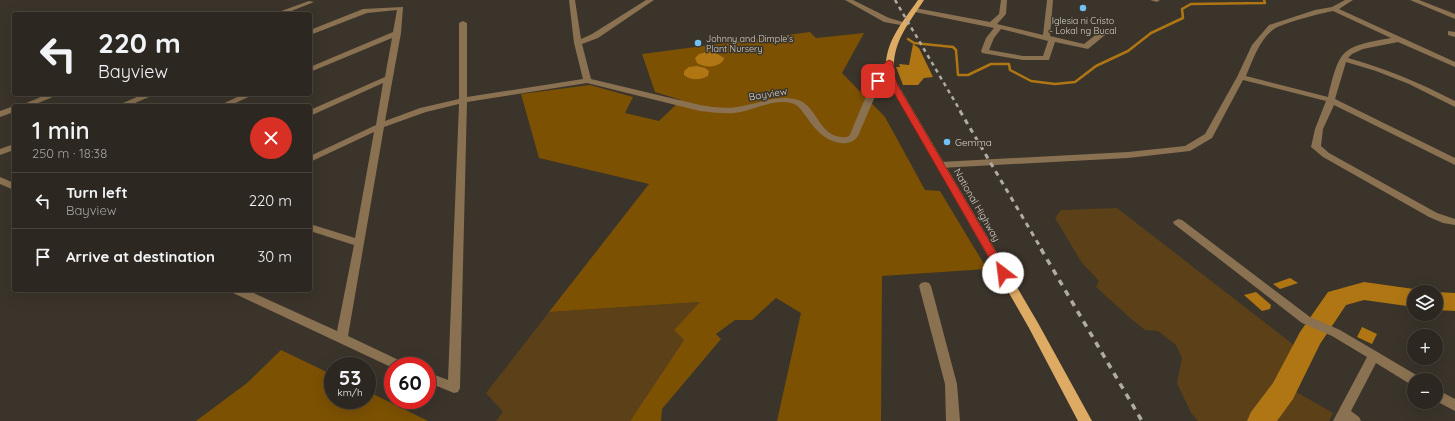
<!DOCTYPE html>
<meta charset="utf-8">
<style>
body{margin:0;font-family:Quicksand,sans-serif;background:#38332d;color:#f1f3f6;height:100vh;display:flex;flex-direction:column;font-size:15px;white-space:nowrap}
*{box-sizing:border-box;margin:0}
p{font-size:13px;color:#a6a5a5}
.icon{flex:none;width:22px;height:22px;fill:none;stroke:currentColor;stroke-width:2;stroke-linecap:round;stroke-linejoin:round}
.map{position:relative;flex:1;overflow:hidden}
.panel{position:absolute;left:12px;top:104px;width:300px;height:188px;display:flex;flex-direction:column;background:#2c2720;border-radius:4px;box-shadow:0 4px 16px #0002,0 0 0 1px #48443e}
.panel>*{flex:none}
.top-card{position:absolute;left:12px;top:12px;width:300px;height:84px;border-radius:4px;box-shadow:0 4px 16px #0002,0 0 0 1px #48443e;background:#2c2720;color:#f1f3f6;overflow:hidden}
.controls{position:absolute;left:1407px;top:285px;display:grid;gap:8px}
.controls a{display:grid;place-items:center;width:36px;height:36px;border-radius:50%;background:#2c2720;box-shadow:0 4px 16px #0002,0 0 0 1px #48443e;font-size:20px}
.speed{position:absolute;left:324px;top:357px;display:flex;gap:8px;font-size:20px;font-weight:700;text-align:center}
.speed>*{display:grid;place-content:center;width:52px;height:52px;border-radius:50%;background:#2c2720;box-shadow:0 4px 16px #0002,0 0 0 1px #48443e;line-height:1}
.speed small{font-size:10px;font-weight:400}
.speed .limit{border:6px solid #d22;background:#fff;color:#111}
.pin{position:absolute;display:grid;place-items:center;width:34px;height:34px;color:#fff;margin:-17px;border-radius:8px;box-shadow:0 2px 6px #0006}
.me{position:absolute;width:44px;margin:-22px;rotate:330deg;stroke-linejoin:round;filter:drop-shadow(0 0 3px #0008)}
.turn{display:flex;align-items:center;gap:14px;height:84px;padding:0 20px;font-size:18px}
.turn .icon{width:52px;height:52px;stroke-width:2.5}
.turn b{display:block;font-size:28px;line-height:34px}
.round{display:grid;place-items:center;flex:none;width:42px;height:42px;border-radius:21px;background:#38332d}
.head{display:flex;align-items:center;justify-content:space-between;height:68px;padding:0 20px}
h1{font-size:24px;font-weight:600;line-height:30px}
ul{padding:0;list-style:none}
li{display:flex;align-items:center;gap:12px;height:56px;padding:0 20px;border-top:1px solid #48443e}
li div{flex:1}
li b{display:block;font-size:15px}
li em{font-style:normal}
.map>svg:first-child{display:block}
</style>
<div class="map">
<svg width="1455" height="421" viewBox="0 0 1455 421">
<rect width="100%" height="100%" fill="#3b342b"/>
<g fill="#5b4018">
<path d="M1117,208L1303,352L1286,386L1333,413L1329,421H1198L1191,413L1177,383L1182,358L1176,345L1158,331L1145,330L1129,317L1096,287L1099,281L1082,263L1055,218L1061,210Z"/>
<path d="M701,302L674,330L684,340L630,421H496L503,412L486,393L549,312Z"/>
</g>
<g fill="#7c5102">
<path d="M810,32L816,38L864,33L842,73L885,117L925,190L940,191L987,269L882,276L881,421H777L801,313L776,298L752,320H735L716,334L721,339L662,409L661,421H630L684,340L674,330L700,302L549,312L649,184L539,158L521,94L590,85L633,97L625,113L659,121L681,100L655,92L642,54Z"/>
<path d="M281,350L333,375V400H367V391L428,421H196L247,383Z"/>
</g>
<g fill="#af7613">
<path d="M913,44L919,48L933,77L924,78L918,85H903L896,67H900L899,64L909,65Z"/>
<path d="M707,52L716,53L724,58L723,61C716,68 705,68 697,63L695,58L699,54Z"/>
<path d="M697,66L705,68L709,71L708,76C700,80 691,81 684,75V71L689,67Z"/>
<path d="M1290,278L1298,283L1280,289L1273,284Z"/>
<path d="M1256,292L1271,305L1270,309L1262,311L1244,295Z"/>
<path d="M1362,327L1377,334L1372,344L1357,337Z"/>
</g>
<g fill="none" stroke-linecap="round" stroke-linejoin="round">
<path stroke="#af7613" stroke-width="2.5" d="M908,39L914,43L953,47L956,50L958,75H968L991,64H1009L1010,70L1031,81L1055,84L1075,82L1096,66L1128,51L1151,33L1183,18L1182,9L1191,4L1265,3L1264,0"/>
<g fill="#af7613" fill-rule="evenodd">
<path d="M1364,282L1414,289L1423,292H1414V307L1364,300L1346,305L1320,344L1293,399L1277,421H1247L1251,412L1273,383L1300,332L1328,292Z"/>
<path d="M1436,292L1455,293V311L1436,310Z"/>
</g>
<g fill="#8a7151" fill-rule="evenodd">
<path d="M569,0H575L581,39L592,34L646,0H654L598,38L582,44L591,79L700,105C712,107 725,109 737,107C758,104 777,94 798,100C818,106 819,140 847,137L850,135C856,121 878,63 889,60L893,62L886,71L858,136C854,142 848,144 840,143C823,140 814,128 805,115C802,111 799,106 794,104C776,97 752,111 734,113C722,114 711,112 700,111L587,83L467,102L460,388L458,392L454,393L427,382V372L448,380L459,104L426,112L384,127L348,336L405,363L407,366H393V368L233,293L231,290H247L337,331L354,245L310,231V224L355,238L374,132L310,162V156L376,125L383,83L310,116V110L385,77L392,38L310,72V67L393,32L397,10L367,13L310,35V30L363,9L403,7L401,33L385,121L420,108L459,99V23L463,21L467,23V97L583,79L574,43Z"/>
<path d="M845,0H853L889,18L910,24L906,26L884,22Z"/>
<path d="M1001,0H1007L1006,14L997,24L1043,35L1047,0H1053L1050,36L1084,44L1103,29H1109L1110,31L1088,49L1055,42L1049,60H1023L982,53L981,51L986,38L994,28L915,12L911,10L915,8L990,22L999,14ZM1001,29L1048,41L1043,56H1023L989,50L994,38Z"/>
<path d="M1150,0H1160L1157,2Z"/>
<path d="M1345,0H1353L1339,9L1455,62V67L1398,42L1363,49L1352,54L1348,58C1387,69 1418,82 1455,101V107L1409,84L1376,71L1346,62L1335,99L1455,158V165L1334,105L1323,129L1321,146L1329,153L1437,213L1455,219V225L1443,223L1429,217L1323,157L1311,147L1315,129L1326,101L1243,80L1212,138L1190,151L1128,158L940,168L935,165L940,162L1128,152L1185,146L1205,134L1237,77L1252,45L1269,25L1315,10L1332,7ZM1333,11L1391,38C1341,47 1340,48 1328,97L1246,76C1253,60 1259,40 1274,29C1283,23 1322,13 1333,11Z"/>
<path d="M1410,0H1419L1455,14V19Z"/>
<path d="M309,1L314,2L284,14H273Z"/>
<path d="M1448,31L1455,32V37L1448,35Z"/>
<path d="M48,94H60L31,106H19Z"/>
<path d="M144,94H156L128,106H116Z"/>
<path d="M244,94H255L229,106H218Z"/>
<path d="M14,106V112L0,117V111Z"/>
<path d="M14,144V150L0,155V149Z"/>
<path d="M0,177L14,183V190L0,184Z"/>
<path d="M1178,219L1182,220L1310,317L1340,330L1418,376L1420,380H1414V385L1410,384L1376,363L1351,411L1359,417L1361,421H1333L1367,357L1332,336L1302,323L1174,224L1173,222Z"/>
<path d="M925,282L929,283L931,286L957,384L960,421H946L945,384L919,286L921,283Z"/>
<path d="M1436,389L1455,399V411L1436,401Z"/>
</g>
<path fill="#deab65" fill-rule="evenodd" d="M918,0H924C907,26 889,46 895,80L1038,323L1092,421H1078L1029,328L887,80C881,46 900,26 918,0Z"/>
<path stroke="#b0aba4" stroke-width="2.5" stroke-dasharray="4 4" stroke-linecap="butt" d="M895,0L961,112"/>
<path stroke="#b0aba4" stroke-width="3" stroke-dasharray="5 5" stroke-linecap="butt" d="M960,111L1042,250"/>
<path stroke="#b0aba4" stroke-width="3.5" stroke-dasharray="6 6" stroke-linecap="butt" d="M1041,249L1142,421"/>
</g>
<path fill="#d93025" stroke="#8d1f18" d="M889,60L893,62L894,74L898,86L1008,273L1006,275H999L998,273L890,86L886,71L880,82L878,83L874,81C878,73 881,64 889,60Z"/>
<g fill="#70c1f4" stroke="#3b342b" stroke-width="1.5">
<circle cx="1083" cy="8" r="4"/>
<circle cx="698" cy="43" r="4"/>
<circle cx="947" cy="142" r="4"/>
</g>
<g text-anchor="middle" dominant-baseline="central" stroke-width="3" stroke-linejoin="round" paint-order="stroke">
<g font-size="9" fill="#d5d1cb" stroke="#3b342b">
<text x="1083" y="20">Iglesia ni Cristo<tspan x="1083" dy="10">- Lokal ng Bucal</tspan></text>
<text x="706" y="38" text-anchor="start">Johnny and Dimple's<tspan x="706" dy="10">Plant Nursery</tspan></text>
</g>
<g font-size="10" fill="#d5d1cb" stroke="#3b342b">
<text transform="translate(768 94) rotate(-9)">Bayview</text>
<text transform="translate(977 205) rotate(60)">National Highway</text>
</g>
<g font-size="10" fill="#d5d1cb" stroke="#3b342b" text-anchor="start">
<text x="955" y="142">Gemma</text>
</g>
</g>
</svg>
<div class="controls">
<a><svg class="icon" aria-label="layers" viewBox="0 0 24 24"><path d="M12 4l9 5-9 5-9-5zM3 14l9 5 9-5"/></svg></a>
<a>+</a>
<a>−</a>
</div>
<div class="speed"><div>53<small>km/h</small></div><div class="limit">60</div></div>
<div class="pin" style="left:878px;top:81px;background:#d93025"><svg class="icon" aria-label="arrive" viewBox="0 0 24 24"><path d="M6 21V4h12l-3 4 3 4H6"/></svg></div>
<svg class="me" style="left:1003px;top:273px" viewBox="-20 -20 40 40"><circle r="19" fill="#fff"/><path d="M0-13L10 11 0 6-10 11z" fill="#d93025"/></svg>
<div class="top-card">
<div class="turn"><svg class="icon" aria-label="left" viewBox="0 0 24 24"><path d="M17 20v-9H6M10 6l-5 5 5 5"/></svg><div><b>220 m</b>Bayview</div></div>
</div>
<section class="panel">
<div class="head"><div><h1>1 min</h1><p>250 m · 18:38</p></div><a class="round" style="background:#d93025;color:#fff"><svg class="icon" aria-label="close" viewBox="0 0 24 24"><path d="M6 6l12 12M18 6L6 18"/></svg></a></div>
<ul>
<li><svg class="icon" aria-label="left" viewBox="0 0 24 24"><path d="M17 20v-9H6M10 6l-5 5 5 5"/></svg><div><b>Turn left</b><p>Bayview</p></div><em>220 m</em></li>
<li><svg class="icon" aria-label="arrive" viewBox="0 0 24 24"><path d="M6 21V4h12l-3 4 3 4H6"/></svg><div><b>Arrive at destination</b></div><em>30 m</em></li>
</ul>
</section>
</div>
